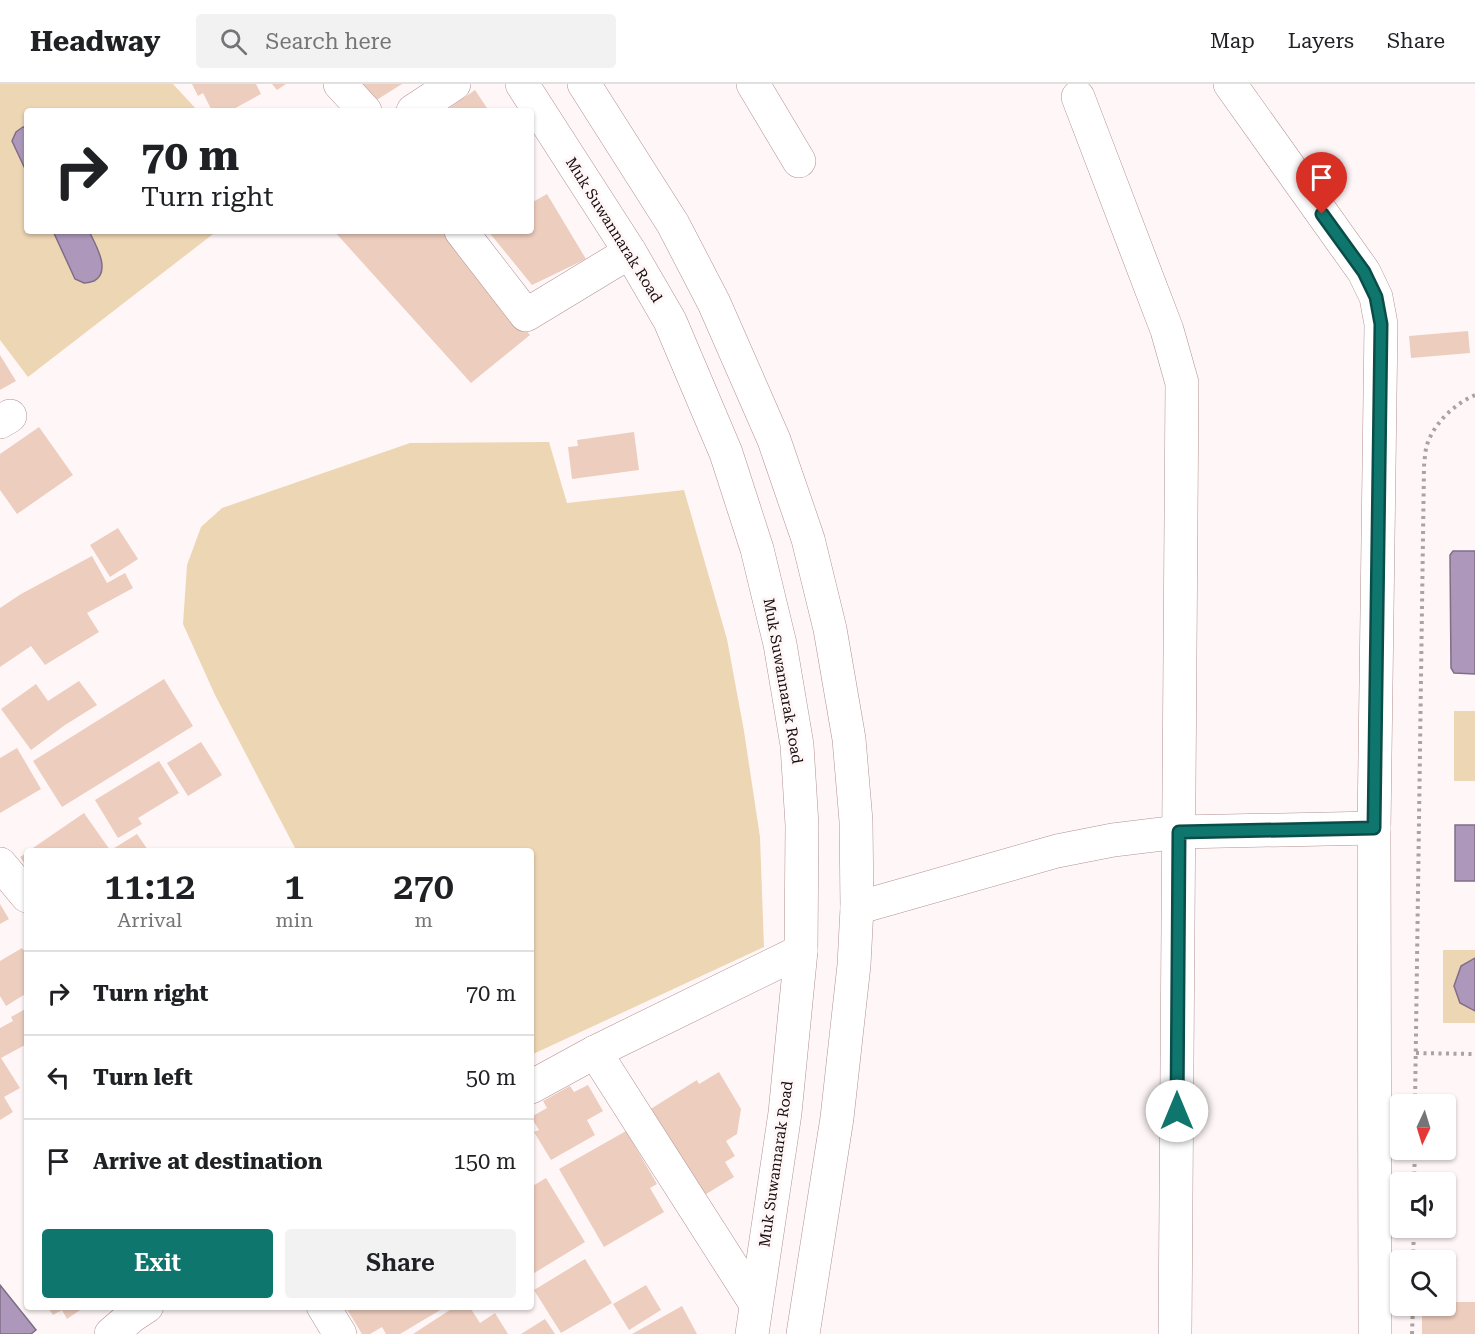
<!DOCTYPE html>
<style>
body{margin:0;font-family:"Roboto Serif",serif;background:#f2f2f2;color:#202124;height:100vh;display:flex;flex-direction:column;font-size:22px;white-space:nowrap}
*{box-sizing:border-box;margin:0}
p{font-size:20px;color:#757577}
.icon{flex:none;width:33px;height:33px;fill:none;stroke:currentColor;stroke-width:2;stroke-linecap:round;stroke-linejoin:round}
.map{position:relative;flex:1;overflow:hidden}
.drawer{position:absolute;left:24px;top:764px;width:510px;height:462px;display:flex;flex-direction:column;background:#fff;border-radius:6px;box-shadow:0 2px 4px #0004}
.drawer>*{flex:none}
.top-card{position:absolute;left:24px;top:24px;width:510px;height:126px;border-radius:6px;box-shadow:0 2px 4px #0004;background:#fff;color:#202124;overflow:hidden}
.needle{width:39px;rotate:184deg}
.controls{position:absolute;left:1390px;top:1010px;display:grid;gap:12px}
.controls a{display:grid;place-items:center;width:66px;height:66px;border-radius:6px;background:#fff;box-shadow:0 2px 4px #0004;font-size:30px}
.pin{position:absolute;display:grid;place-items:center;width:51px;height:51px;color:#fff;margin:-62px -26px;border-radius:50% 50% 50% 0;rotate:-45deg;box-shadow:0 0 6px #0007}
.pin .icon{rotate:45deg}
.me{position:absolute;width:66px;margin:-33px;rotate:0deg;stroke-linejoin:round;filter:drop-shadow(0 0 4px #0008)}
.turn{display:flex;align-items:center;gap:21px;height:126px;padding:0 18px;font-size:27px}
.turn .icon{width:78px;height:78px;stroke-width:2.5}
.turn b{display:block;font-size:42px;line-height:51px}
.eta{display:flex;justify-content:space-evenly;align-items:center;height:102px;text-align:center}
.eta b{font-size:36px;font-weight:600;line-height:42px}
.button{display:flex;gap:12px;margin-top:auto;padding:12px 18px}
.button a{flex:1;height:69px;border-radius:6px;background:#0f766e;color:#fff;font-size:24px;font-weight:600;line-height:69px;text-align:center}
.button a+a{background:#f2f2f2;color:#202124}
ul{padding:0;list-style:none}
li{display:flex;align-items:center;gap:18px;height:84px;padding:0 18px;border-top:2px solid #e0e0e0}
li div{flex:1}
li b{display:block;font-size:22px}
li em{font-style:normal}
header{display:flex;align-items:center;gap:36px;box-sizing:border-box;height:84px;padding:0 30px;background:#fff;border-bottom:2px solid #e0e0e0}
header strong{font-size:28px}
nav{display:flex;gap:33px;margin-inline-start:auto;font-size:21px}
.search{width:420px;height:54px;background:#f2f2f2;display:flex;align-items:center;gap:15px;box-sizing:border-box;padding:0 21px;border-radius:6px;color:#757577;font-size:22px}
.map>svg:first-child{display:block}
</style>
<header>
<strong>Headway</strong>
<div class="search"><svg class="icon" aria-label="search" viewBox="0 0 24 24"><circle cx="10" cy="10" r="6"/><path d="M15 15l6 6"/></svg>Search here</div>
<nav><a>Map</a><a>Layers</a><a>Share</a></nav>
</header>
<div class="map">
<svg width="1475" height="1250" viewBox="0 0 1475 1250">
<rect width="100%" height="100%" fill="#fff7f7"/>
<g fill="#edd6b4">
<path d="M0,0H173L198,27H27V147H217L28,293L0,256Z"/>
<path d="M549,358L567,419L684,406L727,555L744,647L760,753L764,863L531,971V766H296L215,611L183,540L187,481L201,443L222,424L410,359Z"/>
<rect x="1454" y="627" width="21" height="70"/>
<path d="M1443,866H1475V874L1461,882L1471,926L1475,927V939H1443Z"/>
</g>
<g fill="#ad98bb" stroke="#806e87" stroke-width="1.5">
<path d="M23,43L27,44V89L12,57L16,48Z"/>
<path d="M53,147H89C95,160 112,187 94,197C91,198 87,199 84,199L75,195Z"/>
<path d="M1453,467H1475V590L1454,589L1451,584L1450,471Z"/>
<rect x="1455" y="741" width="20" height="56"/>
<path d="M1475,874V927L1460,919L1454,902L1461,882Z"/>
<path d="M0,1201L36,1246L31,1250H0Z"/>
</g>
<g fill="#edcdbe">
<path d="M192,0H256L261,10L230,27H212L203,9L198,12Z"/>
<path d="M272,0H286L277,6Z"/>
<path d="M349,0H402L367,22Z"/>
<path d="M475,6L489,27H445Z"/>
<path d="M547,110L586,175L532,201L488,147H531V119Z"/>
<path d="M334,147H444L530,251L471,299Z"/>
<path d="M1468,247L1470,269L1411,274L1409,252Z"/>
<path d="M0,271L16,297L0,306Z"/>
<path d="M39,343L73,391L17,430L0,406V370Z"/>
<path d="M634,348L639,386L572,395L568,363L578,362L577,356Z"/>
<path d="M118,444L138,475L110,493L90,461Z"/>
<path d="M92,472L107,499L125,489L133,504L87,529L99,548L45,581L31,562L0,583V524L21,510Z"/>
<path d="M164,595L193,642L62,723L33,677Z"/>
<path d="M79,597L97,621L65,641L31,666L1,625L36,600L48,617Z"/>
<path d="M201,658L222,691L188,712L167,679Z"/>
<path d="M17,664L41,705L0,729V674Z"/>
<path d="M159,677L179,709L138,734L142,740L118,754L95,716Z"/>
<path d="M84,729L110,766H30Z"/>
<path d="M137,750L148,766H111Z"/>
<path d="M27,769V783L20,773Z"/>
<path d="M0,820L9,835L0,840Z"/>
<path d="M22,864L27,871V909L6,922L0,912V877Z"/>
<path d="M27,924V964L25,961L1,974L20,1004L4,1013L13,1028L0,1036V944L13,937L11,933Z"/>
<path d="M719,988L741,1025L737,1050L726,1057L735,1072L725,1078L734,1093L703,1112L649,1026L697,996L699,1000Z"/>
<path d="M588,1001L603,1027L587,1036L595,1051L551,1076L534,1048L539,1046L531,1033L547,1024L543,1017L570,1002L574,1008Z"/>
<path d="M626,1047L657,1100L650,1104L664,1128L604,1163L559,1085Z"/>
<path d="M546,1094L585,1158L531,1191V1103Z"/>
<path d="M585,1175L612,1219L561,1249L534,1206Z"/>
<path d="M646,1201L661,1226L629,1246L613,1220Z"/>
<path d="M1446,1218H1475V1250H1422V1221H1446Z"/>
<path d="M47,1222H86L67,1235L62,1226L53,1231Z"/>
<path d="M345,1222H447L400,1250H386L382,1243L370,1250H362Z"/>
<path d="M456,1222H469L480,1239L495,1229L508,1250H413Z"/>
<path d="M682,1222L697,1250H632Z"/>
<path d="M545,1235L555,1250H521Z"/>
</g>
<g fill="none" stroke-linecap="round" stroke-linejoin="round">
<defs>
<g id="minor">
<path d="M340,0L365,27"/>
<path d="M753,0L799,77"/>
<path d="M1230,0L1364,188L1376,213L1381,240L1374,744L1375,1250"/>
<path d="M1078,13L1167,246L1182,299L1175,1250"/>
<path d="M413,27L454,0"/>
<path d="M461,147L526,231L630,168"/>
<path d="M0,338L10,332"/>
<path d="M0,780L27,812"/>
<path d="M857,824L1057,767L1113,756L1179,748L1374,744"/>
<path d="M595,968L756,1220"/>
<path d="M531,1003L595,968L801,867"/>
<path d="M323,1222L340,1250"/>
<path d="M111,1250L132,1232L147,1222"/>
</g>
<g id="secondary">
<path d="M522,0L630,168L670,237L726,369L757,465L780,560L797,661L802,741L801,867L785,1029L752,1250"/>
<path d="M584,0L673,140L714,219L774,356L808,455L830,545L849,655L856,737L857,824L854,881L837,1034L803,1250"/>
</g>
</defs>
<use href="#minor" stroke="#b39192" stroke-width="34"/>
<use href="#secondary" stroke="#b39192" stroke-width="34"/>
<g stroke="#aca2a3" stroke-width="4" stroke-dasharray="3 4.5" stroke-linecap="butt">
<path d="M1416,969L1475,970"/>
<path d="M1415,1020L1424,382C1425,374 1425,365 1428,358C1436,337 1455,320 1475,311"/>
<path d="M1414,1098L1415,1065"/>
<path d="M1413,1176L1414,1143"/>
<path d="M1412,1250L1413,1221"/>
</g>
<use href="#minor" stroke="#fff" stroke-width="33"/>
<use href="#secondary" stroke="#fff" stroke-width="33"/>
</g>
<g fill="none" stroke-linecap="round" stroke-linejoin="round">
<defs>
<path id="route" d="M1177,1027L1179,748L1374,744L1381,240L1376,213L1364,188L1322,130"/>
</defs>
<use href="#route" stroke="#0a4d48" stroke-width="15"/>
<use href="#route" stroke="#0f766e" stroke-width="10"/>
</g>
<g text-anchor="middle" dominant-baseline="central" stroke-width="6" stroke-linejoin="round" paint-order="stroke">
<g font-size="15" fill="#180c0d" stroke="#fff7f7">
<text transform="translate(614 146) rotate(58)">Muk Suwannarak Road</text>
<text transform="translate(783 597) rotate(80)">Muk Suwannarak Road</text>
<text transform="translate(776 1080) rotate(-82)">Muk Suwannarak Road</text>
</g>
</g>
</svg>
<div class="controls">
<a><svg class="needle" viewBox="-14 -14 28 28"><path d="M0-13l5 13h-10z" fill="#e53935"/><path d="M0 13l5-13h-10z" fill="#757577"/></svg></a>
<a><svg class="icon" aria-label="sound" viewBox="0 0 24 24"><path d="M4 9h4l5-4v14l-5-4H4zM17 9q2 3 0 6"/></svg></a>
<a><svg class="icon" aria-label="search" viewBox="0 0 24 24"><circle cx="10" cy="10" r="6"/><path d="M15 15l6 6"/></svg></a>
</div>
<div class="pin" style="left:1322px;top:130px;background:#d93025"><svg class="icon" aria-label="arrive" viewBox="0 0 24 24"><path d="M6 21V4h12l-3 4 3 4H6"/></svg></div>
<svg class="me" style="left:1177px;top:1027px" viewBox="-20 -20 40 40"><circle r="19" fill="#fff"/><path d="M0-13L10 11 0 6-10 11z" fill="#0f766e"/></svg>
<div class="top-card">
<div class="turn"><svg class="icon" aria-label="right" viewBox="0 0 24 24"><path d="M7 20v-9h11M14 6l5 5-5 5"/></svg><div><b>70 m</b>Turn right</div></div>
</div>
<section class="drawer">
<div class="eta">
<div><b>11:12</b><p>Arrival</p></div>
<div><b>1</b><p>min</p></div>
<div><b>270</b><p>m</p></div>
</div>
<ul>
<li><svg class="icon" aria-label="right" viewBox="0 0 24 24"><path d="M7 20v-9h11M14 6l5 5-5 5"/></svg><div><b>Turn right</b></div><em>70 m</em></li>
<li><svg class="icon" aria-label="left" viewBox="0 0 24 24"><path d="M17 20v-9H6M10 6l-5 5 5 5"/></svg><div><b>Turn left</b></div><em>50 m</em></li>
<li><svg class="icon" aria-label="arrive" viewBox="0 0 24 24"><path d="M6 21V4h12l-3 4 3 4H6"/></svg><div><b>Arrive at destination</b></div><em>150 m</em></li>
</ul>
<div class="button"><a>Exit</a><a>Share</a></div>
</section>
</div>
